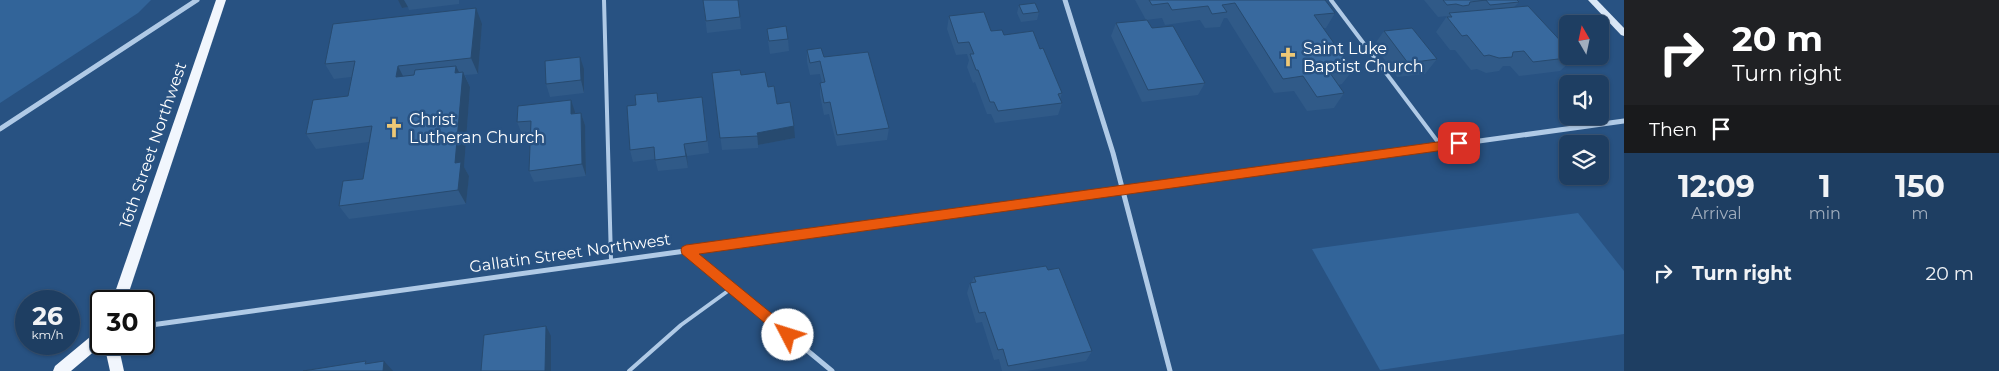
<!DOCTYPE html>
<style>
body{margin:0;font-family:Montserrat,sans-serif;background:#2b496b;color:#f1f3f6;height:100vh;display:flex;flex-direction:column;font-size:19px;white-space:nowrap}
*{box-sizing:border-box;margin:0}
p{font-size:16px;color:#a1aebe}
.icon{flex:none;width:28px;height:28px;fill:none;stroke:currentColor;stroke-width:2;stroke-linecap:round;stroke-linejoin:round}
.map{position:relative;flex:1;overflow:hidden}
.drawer{display:flex;flex-direction:column;background:#1e3e62;width:375px}
.drawer>*{flex:none}
.hud{background:#202124;color:#fff;overflow:hidden}
.needle{width:32px;rotate:351deg}
.tools{position:absolute;left:1559px;top:15px;display:grid;gap:10px}
.tools a{display:grid;place-items:center;width:50px;height:50px;border-radius:8px;background:#1e3e62;box-shadow:0 1px 4px #0004,0 0 0 1px #3c5777;font-size:25px}
.speed{position:absolute;left:15px;top:290px;display:flex;gap:10px;font-size:25px;font-weight:700;text-align:center}
.speed>*{display:grid;place-content:center;width:65px;height:65px;border-radius:50%;background:#1e3e62;box-shadow:0 1px 4px #0004,0 0 0 1px #3c5777;line-height:1}
.speed small{font-size:12px;font-weight:400}
.speed .limit{border:2px solid #111;border-radius:8px;background:#fff;color:#111}
.pin{position:absolute;display:grid;place-items:center;width:42px;height:42px;color:#fff;margin:-21px;border-radius:10px;box-shadow:0 2px 8px #0006}
.me{position:absolute;width:55px;margin:-28px;rotate:310deg;stroke-linejoin:round;filter:drop-shadow(0 0 4px #0008)}
.turn{display:flex;align-items:center;gap:18px;height:105px;padding:0 25px;font-size:22px}
.turn .icon{width:65px;height:65px;stroke-width:2.5}
.turn b{display:block;font-size:35px;line-height:42px}
.then{display:flex;align-items:center;height:48px;padding:0 25px;background:#0003;gap:10px;font-size:19px}
.eta{display:flex;justify-content:space-evenly;align-items:center;height:85px;text-align:center}
.eta b{font-size:30px;font-weight:700;line-height:35px}
ul{padding:0;list-style:none}
li{display:flex;align-items:center;gap:15px;height:70px;padding:0 25px}
li div{flex:1}
li b{display:block;font-size:19px}
li em{font-style:normal}
main{display:flex;flex:1;min-height:0}
.map>svg:first-child{display:block}
</style>
<main>
<div class="map">
<svg width="1624" height="371" viewBox="0 0 1624 371">
<rect width="100%" height="100%" fill="#285282"/>
<g fill="#326499">
<path d="M0,0H151L138,13L0,103Z"/>
<path d="M1578,213L1624,271V334L1380,370L1312,249Z"/>
</g>
<g fill="none" stroke-linecap="round" stroke-linejoin="round">
<g stroke="#b0cae6" stroke-width="4">
<path d="M604,0L611,260"/>
<path d="M1331,0L1441,146"/>
<path d="M629,371L681,325L732,288"/>
</g>
<g stroke="#b0cae6" stroke-width="5">
<path d="M1065,0L1113,153L1170,371"/>
<path d="M0,129L197,0"/>
<path d="M686,250L832,371"/>
<path d="M144,326L1624,121"/>
</g>
<path fill="#d9e7f6" fill-rule="evenodd" d="M1588,0H1597L1624,28V36L1621,35Z"/>
<g fill="#f1f6fd" fill-rule="evenodd">
<path d="M216,0H226L126,301H112Z"/>
<path d="M101,331V344H103L71,371H53L55,366L96,332Z"/>
<path d="M104,344H118L124,371H110Z"/>
</g>
</g>
<g fill="#305a88">
<path d="M398,0H459V4L409,10L408,7L402,8Z"/>
<path d="M703,0L740,17L741,29L707,33Z"/>
<path d="M1135,0H1325L1335,13L1326,28H1323L1353,70L1342,84L1338,85L1344,93L1334,108L1307,111L1294,91L1274,93L1227,18H1224L1220,27L1205,28L1200,20L1165,25L1162,18L1146,20Z"/>
<path d="M1424,0H1517L1519,2L1514,7L1575,57L1560,71L1519,76L1510,66H1503L1499,71L1486,73L1477,69L1471,70L1455,50H1450L1436,32L1447,16L1438,17Z"/>
<path d="M1019,5L1039,12L1037,20L1021,22L1017,13Z"/>
<path d="M949,16L1040,49L1062,93L1060,99L1062,103L1058,115L995,123L991,114H987L975,82L973,83L967,67L969,60L967,54L956,55L947,29Z"/>
<path d="M1116,23L1152,28L1205,83L1198,95L1142,102L1111,36Z"/>
<path d="M482,24L478,74L465,75L470,87L464,167L469,176L466,204L349,219L339,206L363,179L369,142L316,149L306,134L348,96L351,77L334,79L325,64Z"/>
<path d="M767,29L788,39L789,51L770,54L768,41Z"/>
<path d="M1384,31L1437,59L1425,74L1397,77L1374,45Z"/>
<path d="M807,50L824,57L889,128L887,140L837,146L829,114L824,115L820,95V83H822L820,74L810,75L807,62Z"/>
<path d="M584,69V93L550,97L546,84Z"/>
<path d="M712,73L741,75L768,87L795,138L758,145V148L722,150Z"/>
<path d="M657,93L659,102L702,97L709,153L687,156L688,168L658,171L655,159L633,162L630,150L636,105Z"/>
<path d="M575,112V114L581,113L585,125L586,176L534,182L529,171L530,133L522,134L517,122Z"/>
<path d="M1048,270L1092,351L1086,361L1027,371H1002L999,359L994,360L982,322L976,323L967,293L970,283L972,282L974,277Z"/>
</g>
<g fill="#274a6f">
<path d="M398,0H404L408,7L402,8Z"/>
<path d="M476,8L482,24L478,74L471,58Z"/>
<path d="M580,57L584,69V93L581,80Z"/>
<path d="M398,66L406,82L396,77Z"/>
<path d="M456,66L463,80V72L470,87L464,167L469,176L466,204L458,190L455,163V73Z"/>
<path d="M571,100L575,112V126L571,114Z"/>
<path d="M581,113L585,125L586,176L582,164Z"/>
<path d="M794,126L795,138L758,145L757,133Z"/>
<path d="M684,144L687,156L688,168Z"/>
<path d="M546,326L551,336V371H545Z"/>
<path d="M384,361L393,371H383Z"/>
</g>
<g fill="#38699e" stroke="#274a6f">
<path d="M703,0H738L740,17L706,21Z"/>
<path d="M1149,0H1325L1335,13L1314,15L1353,70L1330,73L1344,93L1317,97L1303,76L1283,79L1235,3L1222,5L1227,12L1212,14L1208,6L1172,10L1168,3L1152,5Z"/>
<path d="M1443,0H1517L1519,2L1490,5L1486,0L1470,2L1469,5L1463,6L1456,4L1447,5Z"/>
<path d="M1035,3L1039,12L1023,14L1019,5Z"/>
<path d="M1528,6L1568,49V56L1575,57L1533,62L1524,51L1513,52L1512,57L1499,58L1489,55L1484,56L1467,35L1462,36L1447,17H1452L1449,13Z"/>
<path d="M476,8L471,58L398,66L396,77L414,75L415,70L456,66L455,73L463,72L455,163L461,162L458,190L339,206L343,181L363,179L372,126L306,134L313,100L348,96L355,61L325,64L333,24Z"/>
<path d="M984,12L991,31L1002,30L1004,35L1033,31L1040,49L1043,48L1062,93L1058,94L1062,103L998,111L994,102H990L978,70H976L970,54H974L969,42L958,43L949,16Z"/>
<path d="M1147,20L1152,28L1173,26L1205,83L1148,90L1116,23Z"/>
<path d="M786,26L788,39L769,41L767,29Z"/>
<path d="M1412,28L1437,59L1408,63L1384,31Z"/>
<path d="M821,48L824,57L868,52L889,128L837,135L830,102L824,103L820,83L825,82L820,61L810,63L807,50Z"/>
<path d="M580,57L581,80L546,84L545,61Z"/>
<path d="M740,70L741,75L765,72L768,87L774,86L777,104L790,102L794,126L757,133L758,136L720,138L712,73Z"/>
<path d="M657,93L658,102L702,97L707,141L684,144L686,156L655,160L654,147L630,150L627,106L636,105L635,95Z"/>
<path d="M571,100V114L581,113L582,164L529,171L531,121L517,122L518,106Z"/>
<path d="M1046,266L1048,270L1059,268L1092,351L1008,366L1003,349L998,350L985,312L979,313L970,283L976,282L974,277Z"/>
<path d="M546,326L545,371H481L484,335Z"/>
<path d="M366,361L365,364L384,361L383,371H303Z"/>
</g>
<path fill="#ea580c" stroke="#983908" d="M1459,139L1465,143L1459,148L699,254L793,331L795,335L793,339L788,341L784,339L682,254L681,250L682,247L686,245Z"/>
<defs>
<symbol id="church-bare" viewBox="-9 -9 18 18"><path d="M-1.2-6h2.4v3.5h3.3v2.4h-3.3V6h-2.4V-.1h-3.3v-2.4h3.3Z" fill="#eec876" stroke="#285282" stroke-width="2.5" paint-order="stroke"/></symbol>
</defs>
<g fill-rule="evenodd">
<use href="#church-bare" x="1274" y="43" width="28" height="28"/>
<use href="#church-bare" x="380" y="114" width="28" height="28"/>
</g>
<g text-anchor="middle" dominant-baseline="central" stroke-width="5" stroke-linejoin="round" paint-order="stroke">
<g font-size="16" fill="#fff" stroke="#285282" text-anchor="start">
<text x="1303" y="48">Saint Luke<tspan x="1303" dy="18">Baptist Church</tspan></text>
<text x="409" y="119">Christ<tspan x="409" dy="18">Lutheran Church</tspan></text>
</g>
<g font-size="16" fill="#fff" stroke="#285282">
<text transform="translate(153 145) rotate(-71)">16th Street Northwest</text>
<text transform="translate(570 253) rotate(-8)">Gallatin Street Northwest</text>
</g>
</g>
</svg>
<div class="tools">
<a><svg class="needle" viewBox="-14 -14 28 28"><path d="M0-13l5 13h-10z" fill="#e53935"/><path d="M0 13l5-13h-10z" fill="#a1aebe"/></svg></a>
<a><svg class="icon" aria-label="sound" viewBox="0 0 24 24"><path d="M4 9h4l5-4v14l-5-4H4zM17 9q2 3 0 6"/></svg></a>
<a><svg class="icon" aria-label="layers" viewBox="0 0 24 24"><path d="M12 4l9 5-9 5-9-5zM3 14l9 5 9-5"/></svg></a>
</div>
<div class="speed"><div>26<small>km/h</small></div><div class="limit">30</div></div>
<div class="pin" style="left:1459px;top:143px;background:#d93025"><svg class="icon" aria-label="arrive" viewBox="0 0 24 24"><path d="M6 21V4h12l-3 4 3 4H6"/></svg></div>
<svg class="me" style="left:788px;top:335px" viewBox="-20 -20 40 40"><circle r="19" fill="#fff"/><path d="M0-13L10 11 0 6-10 11z" fill="#ea580c"/></svg>
</div>
<section class="drawer">
<div class="hud">
<div class="turn"><svg class="icon" aria-label="right" viewBox="0 0 24 24"><path d="M7 20v-9h11M14 6l5 5-5 5"/></svg><div><b>20 m</b>Turn right</div></div>
<div class="then">Then<svg class="icon" aria-label="arrive" viewBox="0 0 24 24"><path d="M6 21V4h12l-3 4 3 4H6"/></svg></div>
</div>
<div class="eta">
<div><b>12:09</b><p>Arrival</p></div>
<div><b>1</b><p>min</p></div>
<div><b>150</b><p>m</p></div>
</div>
<ul>
<li><svg class="icon" aria-label="right" viewBox="0 0 24 24"><path d="M7 20v-9h11M14 6l5 5-5 5"/></svg><div><b>Turn right</b></div><em>20 m</em></li>
</ul>
</section>
</main>
